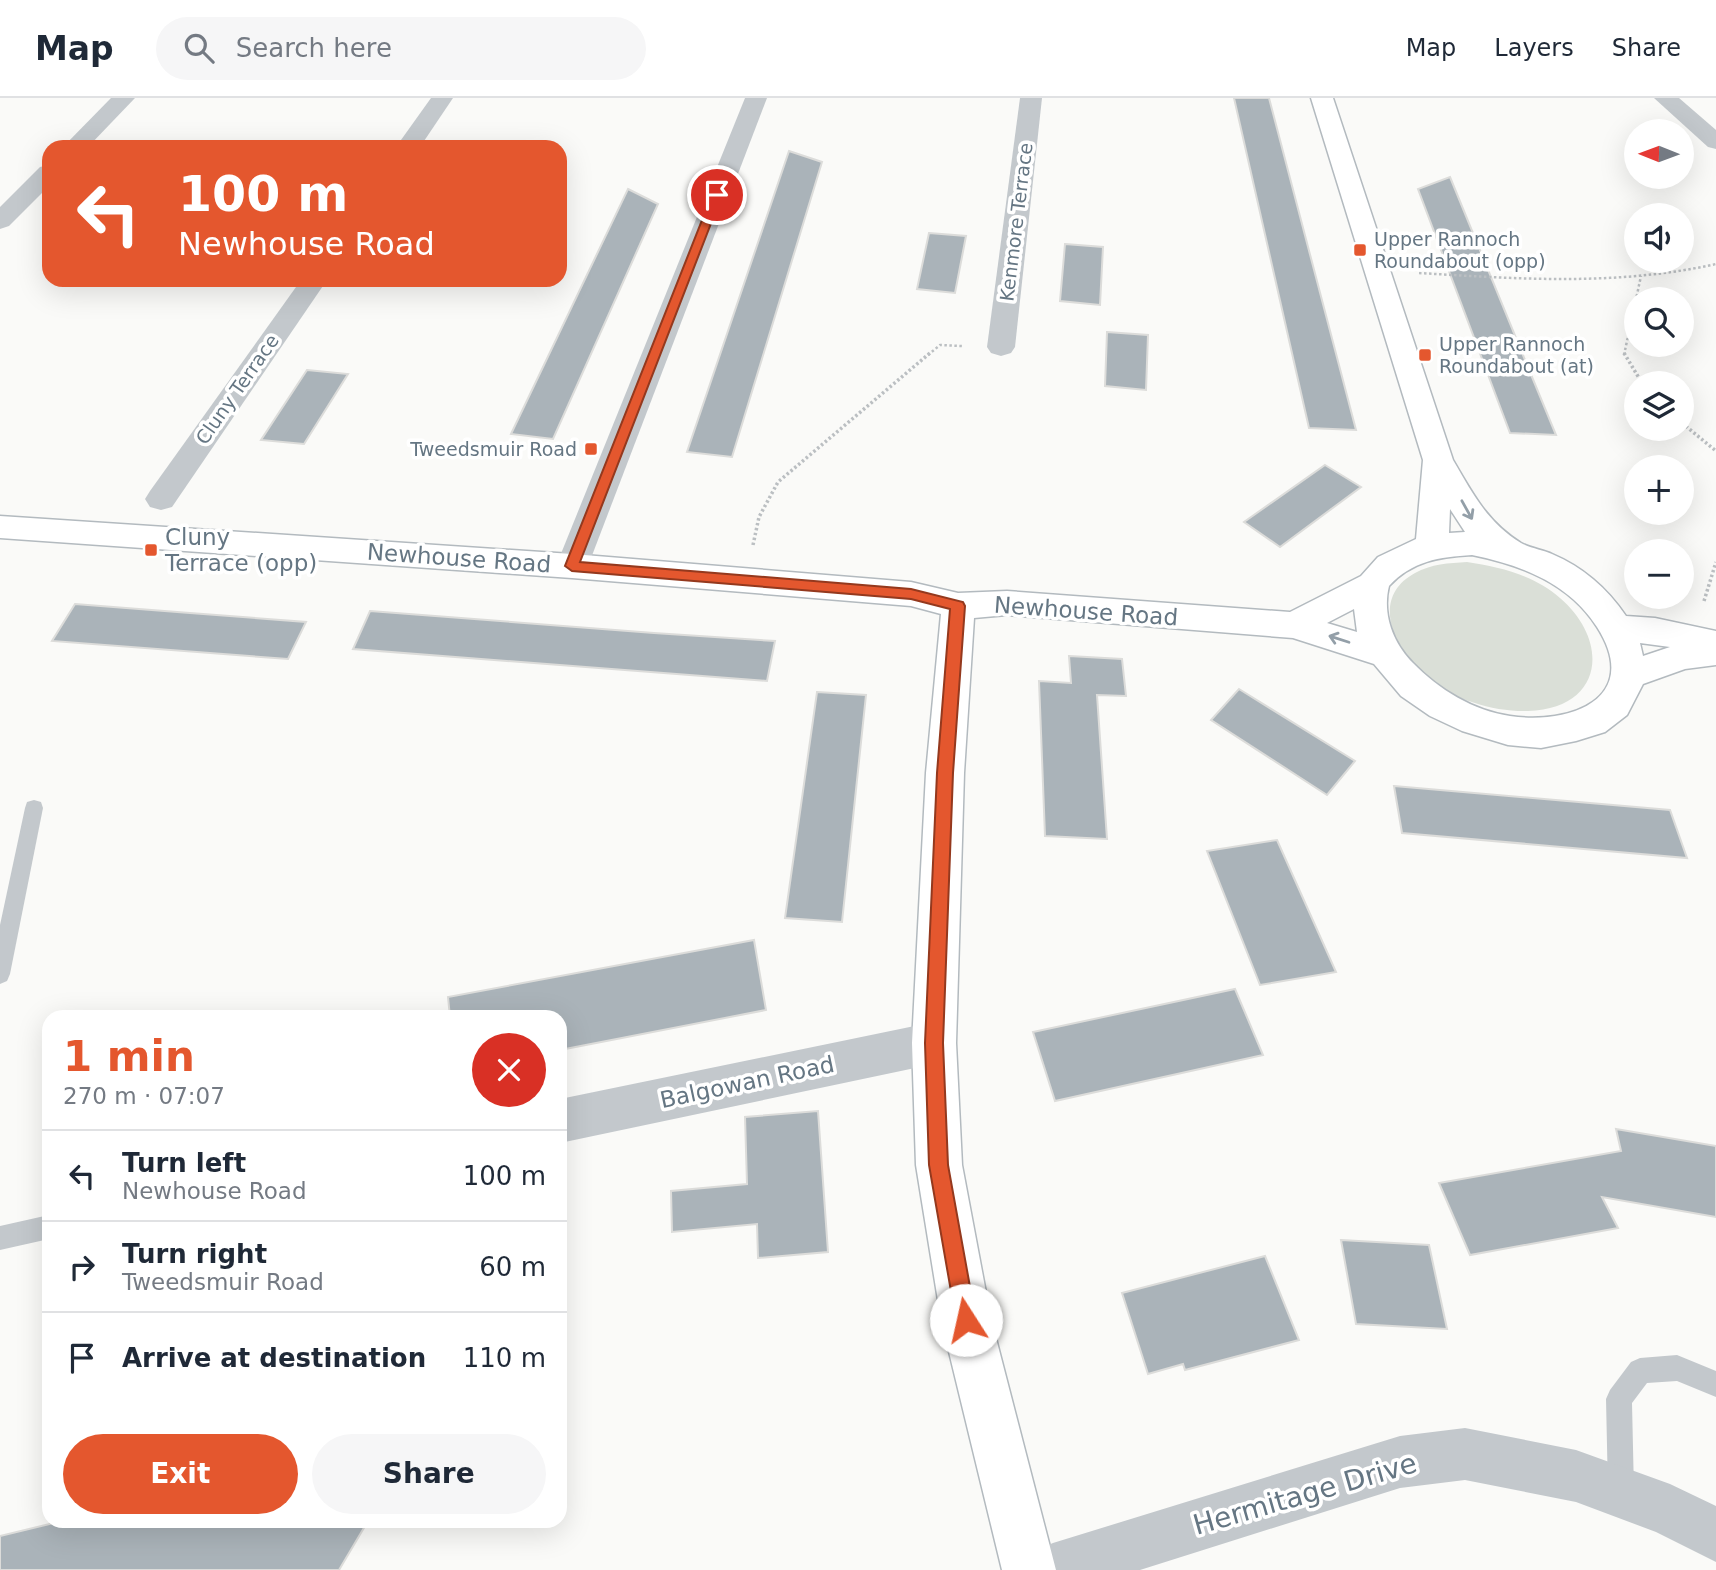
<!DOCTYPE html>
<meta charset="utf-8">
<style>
body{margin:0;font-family:"DejaVu Sans",sans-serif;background:#f6f6f7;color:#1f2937;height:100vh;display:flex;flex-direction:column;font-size:26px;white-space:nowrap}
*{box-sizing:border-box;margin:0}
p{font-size:23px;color:#747a83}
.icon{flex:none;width:38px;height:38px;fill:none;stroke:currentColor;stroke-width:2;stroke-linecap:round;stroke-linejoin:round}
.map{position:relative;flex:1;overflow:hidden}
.drawer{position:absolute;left:42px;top:912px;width:525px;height:518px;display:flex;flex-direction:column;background:#fff;border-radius:21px;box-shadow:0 7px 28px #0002}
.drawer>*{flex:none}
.top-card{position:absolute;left:42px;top:42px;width:525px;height:147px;border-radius:21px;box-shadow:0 7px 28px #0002;background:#e4572e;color:#fff;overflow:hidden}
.needle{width:46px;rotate:271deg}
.fabs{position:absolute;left:1624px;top:21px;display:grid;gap:14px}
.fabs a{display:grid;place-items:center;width:70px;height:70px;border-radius:50%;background:#fff;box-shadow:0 7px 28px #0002;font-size:35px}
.pin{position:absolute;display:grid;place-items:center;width:60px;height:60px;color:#fff;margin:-30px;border:4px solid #fff;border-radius:50%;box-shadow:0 2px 7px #0007}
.me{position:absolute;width:77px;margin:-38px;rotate:350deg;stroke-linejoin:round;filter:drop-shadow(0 0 5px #0008)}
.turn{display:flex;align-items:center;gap:24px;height:147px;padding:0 21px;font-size:32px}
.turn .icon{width:91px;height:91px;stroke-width:2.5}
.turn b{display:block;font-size:49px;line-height:60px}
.round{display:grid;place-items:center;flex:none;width:74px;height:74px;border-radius:37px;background:#f6f6f7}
.head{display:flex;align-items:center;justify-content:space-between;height:119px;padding:0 21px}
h1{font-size:42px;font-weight:800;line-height:52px;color:#e4572e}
.action{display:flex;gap:14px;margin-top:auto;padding:14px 21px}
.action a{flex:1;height:80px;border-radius:42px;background:#e4572e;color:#fff;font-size:28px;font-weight:800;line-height:80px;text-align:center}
.action a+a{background:#f6f6f7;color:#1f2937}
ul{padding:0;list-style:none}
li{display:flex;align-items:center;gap:21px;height:91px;padding:0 21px;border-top:2px solid #e0e1e3}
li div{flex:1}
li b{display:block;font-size:26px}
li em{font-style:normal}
header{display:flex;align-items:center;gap:42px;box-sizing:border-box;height:98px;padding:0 35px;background:#fff;border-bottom:2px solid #e0e1e3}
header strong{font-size:33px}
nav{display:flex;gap:38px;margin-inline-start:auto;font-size:24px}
.search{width:490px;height:63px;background:#f6f6f7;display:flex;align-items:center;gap:18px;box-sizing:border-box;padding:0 24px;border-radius:38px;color:#747a83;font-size:26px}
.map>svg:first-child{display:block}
</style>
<header>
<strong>Map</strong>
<div class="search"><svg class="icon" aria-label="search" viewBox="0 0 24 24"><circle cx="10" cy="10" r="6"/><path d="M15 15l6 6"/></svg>Search here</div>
<nav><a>Map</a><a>Layers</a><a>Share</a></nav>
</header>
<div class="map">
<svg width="1716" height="1472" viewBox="0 0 1716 1472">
<rect width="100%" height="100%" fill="#fafaf8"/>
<path fill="#dadfd7" d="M1467,464C1500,469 1534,477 1560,500C1611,544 1603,611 1528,613C1494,614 1455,602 1428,581C1397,556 1367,501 1415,475C1431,466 1449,465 1467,464Z"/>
<g fill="#aab3b9" stroke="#dcdcda" stroke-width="2">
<path d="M1234,0H1269L1356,332L1309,330Z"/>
<path d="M789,53L822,64L732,359L687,354Z"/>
<path d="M1450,79L1525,262L1556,337L1510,335L1418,91Z"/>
<path d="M628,91L658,106L553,341L511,336Z"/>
<path d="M929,135L966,138L955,195L917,191Z"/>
<path d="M1065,146L1103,149L1100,207L1060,203Z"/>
<path d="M1107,234L1148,237L1146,292L1105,288Z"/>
<path d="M307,272L348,276L304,346L261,342Z"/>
<path d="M1325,367L1361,389L1280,449L1244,424Z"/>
<path d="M75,506L190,515L306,524L288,561L52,543Z"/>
<path d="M370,513L654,535L775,543L767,583L353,551Z"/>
<path d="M1069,558L1122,561L1126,598L1097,597L1107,741L1045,738L1039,583L1071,585Z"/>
<path d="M1239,591L1355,663L1327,697L1211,622Z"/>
<path d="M817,594L866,597L842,824L785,820Z"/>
<path d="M1394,688L1670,712L1687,760L1402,735Z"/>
<path d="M1277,742L1336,874L1260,887L1207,753Z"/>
<path d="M754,842L766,912L560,952V919H450L448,899Z"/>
<path d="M1235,891L1263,957L1055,1003L1033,934Z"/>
<path d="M818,1013L828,1154L758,1160L757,1126L672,1134L671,1093L747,1086L745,1019Z"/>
<path d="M1616,1031L1716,1048V1119L1602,1099L1618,1130L1470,1157L1439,1085L1621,1053Z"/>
<path d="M1341,1142L1429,1147L1447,1231L1356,1226Z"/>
<path d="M1265,1158L1299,1242L1185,1272L1183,1266L1148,1276L1122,1195Z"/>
<path d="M62,1423H368L339,1472H0V1438Z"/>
</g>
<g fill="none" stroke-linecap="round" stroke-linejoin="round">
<defs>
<path id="secondary" d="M1311,0H1333L1453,362C1473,396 1487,424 1521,445C1530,450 1543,452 1552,456C1583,469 1607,490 1626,518L1655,520L1716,533V567L1685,571L1643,586L1627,617L1605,634L1576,643L1541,650L1508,647L1462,633L1430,618L1401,598L1374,566L1293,540L1007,517L974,520L964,675L956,945L962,1067L991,1221L1056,1472H1002L941,1221L916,1067L912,945L926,675L941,516L911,508L572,480L0,440V418L572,456L911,484L958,495L1007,493L1290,514L1361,478L1378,459L1416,441L1423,362ZM1450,411L1465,434L1449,435ZM1472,457C1521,467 1569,485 1597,529C1643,601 1569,627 1510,618C1474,613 1438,591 1413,565C1393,545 1382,516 1389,488C1412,463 1439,459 1472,457ZM1354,511L1357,534L1327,525ZM1640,545L1670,549L1643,558Z"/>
</defs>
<use href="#secondary" stroke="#b3babf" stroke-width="3"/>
<g stroke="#bbbfc2" stroke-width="2.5" stroke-dasharray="2.5 2.5" stroke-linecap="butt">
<path d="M1419,175C1519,181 1617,188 1716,166"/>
<path d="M928,257L940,247L962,248"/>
<path d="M1624,257L1641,178"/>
</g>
<g stroke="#bbbfc2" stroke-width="3.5" stroke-dasharray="2.5 2.5" stroke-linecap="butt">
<path d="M1624,255L1642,285"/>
<path d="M1682,325L1716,353"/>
<path d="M753,447L759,419L778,384L930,255"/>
<path d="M1704,503L1716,464"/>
</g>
<g fill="#c3c8cc" fill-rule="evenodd">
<path d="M34,702L41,704L43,710L10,876L7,883L0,886V827L25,710L27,704Z"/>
<path d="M49,1117V1141L0,1152V1128Z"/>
<path d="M1677,1257L1716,1273V1299L1677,1283L1647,1285L1632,1305L1634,1394L1630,1403L1621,1407L1612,1403L1608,1394L1606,1301L1610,1292L1631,1264L1640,1260Z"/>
</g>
<g fill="#c3c8cc" fill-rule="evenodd">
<path d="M111,0H135L88,49H63Z"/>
<path d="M431,0H453L420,49H396Z"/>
<path d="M745,0H767L588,468L584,476L572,480L560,476L556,468Z"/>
<path d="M1020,0H1042L1015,249L1011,255L1001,258L991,255L987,249Z"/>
<path d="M1654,0H1679L1716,32V51L1708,49Z"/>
<path d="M49,67V88L9,128L0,131V109L40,69Z"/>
<path d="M301,182H327L172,409L161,412L150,409L145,401L150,393Z"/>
<path d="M934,924L949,930L956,945L949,960L934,966L560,1045V1001Z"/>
<path d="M1465,1330L1576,1352L1670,1386L1716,1408V1464L1656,1434L1576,1404L1465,1382L1400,1390L1140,1472H1026L1034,1453L1053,1445L1400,1338Z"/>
</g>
<use href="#secondary" fill="#fff" fill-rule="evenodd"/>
</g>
<defs><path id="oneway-shaft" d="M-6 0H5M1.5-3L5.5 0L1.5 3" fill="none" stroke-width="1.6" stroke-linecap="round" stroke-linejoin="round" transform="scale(1.75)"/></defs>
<g stroke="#939fa8">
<use href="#oneway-shaft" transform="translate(1467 412) rotate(61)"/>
<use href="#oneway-shaft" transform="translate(1339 541) rotate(-162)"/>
</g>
<path fill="#e4572e" stroke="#94391e" stroke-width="2" d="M717,94L722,97L580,464L911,491L963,504L965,508L953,675L943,945L948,1067L976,1222L973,1229L966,1232L959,1229L956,1222L929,1067L925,945L937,675L950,511L911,501L572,473L565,468L712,97Z"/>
<g fill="#e4572e" stroke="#fff" stroke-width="2.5">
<rect x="1353" y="145" width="14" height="14" rx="3.5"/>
<rect x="1418" y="250" width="14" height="14" rx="3.5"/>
<rect x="584" y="344" width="14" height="14" rx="3.5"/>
<rect x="144" y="445" width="14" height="14" rx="3.5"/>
</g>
<g text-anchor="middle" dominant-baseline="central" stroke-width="7" stroke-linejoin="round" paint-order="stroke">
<g font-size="19" fill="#657683" stroke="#fff">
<text transform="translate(1016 124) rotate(-83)">Kenmore Terrace</text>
<text transform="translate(237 291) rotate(-55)">Cluny Terrace</text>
</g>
<g font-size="19" fill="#657683" stroke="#fff" text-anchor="start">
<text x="1374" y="141">Upper Rannoch<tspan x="1374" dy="22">Roundabout (opp)</tspan></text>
<text x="1439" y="246">Upper Rannoch<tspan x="1439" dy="22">Roundabout (at)</tspan></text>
<text x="577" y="351" text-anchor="end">Tweedsmuir Road</text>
</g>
<g font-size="23" fill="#657683" stroke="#fff" text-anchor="start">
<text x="165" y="439">Cluny<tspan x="165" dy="26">Terrace (opp)</tspan></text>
</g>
<g font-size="23" fill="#657683" stroke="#fff">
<text transform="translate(459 460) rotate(4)">Newhouse Road</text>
<text transform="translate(1086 513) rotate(4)">Newhouse Road</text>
<text transform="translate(747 984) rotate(-12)">Balgowan Road</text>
</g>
<g font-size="28" fill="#657683" stroke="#fff">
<text transform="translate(1305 1396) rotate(-16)">Hermitage Drive</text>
</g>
</g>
</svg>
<div class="fabs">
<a><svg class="needle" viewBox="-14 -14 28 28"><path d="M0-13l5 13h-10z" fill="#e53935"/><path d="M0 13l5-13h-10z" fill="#747a83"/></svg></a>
<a><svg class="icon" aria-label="sound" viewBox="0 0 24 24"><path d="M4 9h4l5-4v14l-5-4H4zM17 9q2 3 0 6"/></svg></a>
<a><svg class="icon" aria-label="search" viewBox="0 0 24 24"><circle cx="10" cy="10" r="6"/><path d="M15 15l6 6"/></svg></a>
<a><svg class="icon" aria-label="layers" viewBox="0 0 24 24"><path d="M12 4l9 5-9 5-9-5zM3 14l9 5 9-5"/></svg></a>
<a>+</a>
<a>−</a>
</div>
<div class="pin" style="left:717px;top:97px;background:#d93025"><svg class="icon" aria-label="arrive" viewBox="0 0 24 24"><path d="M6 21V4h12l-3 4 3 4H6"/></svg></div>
<svg class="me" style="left:966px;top:1222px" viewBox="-20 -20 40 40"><circle r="19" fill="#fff"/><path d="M0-13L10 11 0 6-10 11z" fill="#e4572e"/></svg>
<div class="top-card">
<div class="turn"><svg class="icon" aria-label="left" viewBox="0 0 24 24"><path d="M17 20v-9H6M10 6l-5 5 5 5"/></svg><div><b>100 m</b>Newhouse Road</div></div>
</div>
<section class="drawer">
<div class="head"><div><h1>1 min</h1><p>270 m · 07:07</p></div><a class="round" style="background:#d93025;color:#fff"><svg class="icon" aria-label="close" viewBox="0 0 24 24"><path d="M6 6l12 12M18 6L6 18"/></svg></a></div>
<ul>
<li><svg class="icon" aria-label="left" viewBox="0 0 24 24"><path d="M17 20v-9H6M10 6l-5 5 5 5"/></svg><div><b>Turn left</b><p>Newhouse Road</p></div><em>100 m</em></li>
<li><svg class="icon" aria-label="right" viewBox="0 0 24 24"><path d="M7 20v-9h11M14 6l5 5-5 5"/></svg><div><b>Turn right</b><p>Tweedsmuir Road</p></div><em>60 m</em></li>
<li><svg class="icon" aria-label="arrive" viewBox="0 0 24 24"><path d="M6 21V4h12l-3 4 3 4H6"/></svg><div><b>Arrive at destination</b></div><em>110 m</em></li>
</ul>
<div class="action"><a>Exit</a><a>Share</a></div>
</section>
</div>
